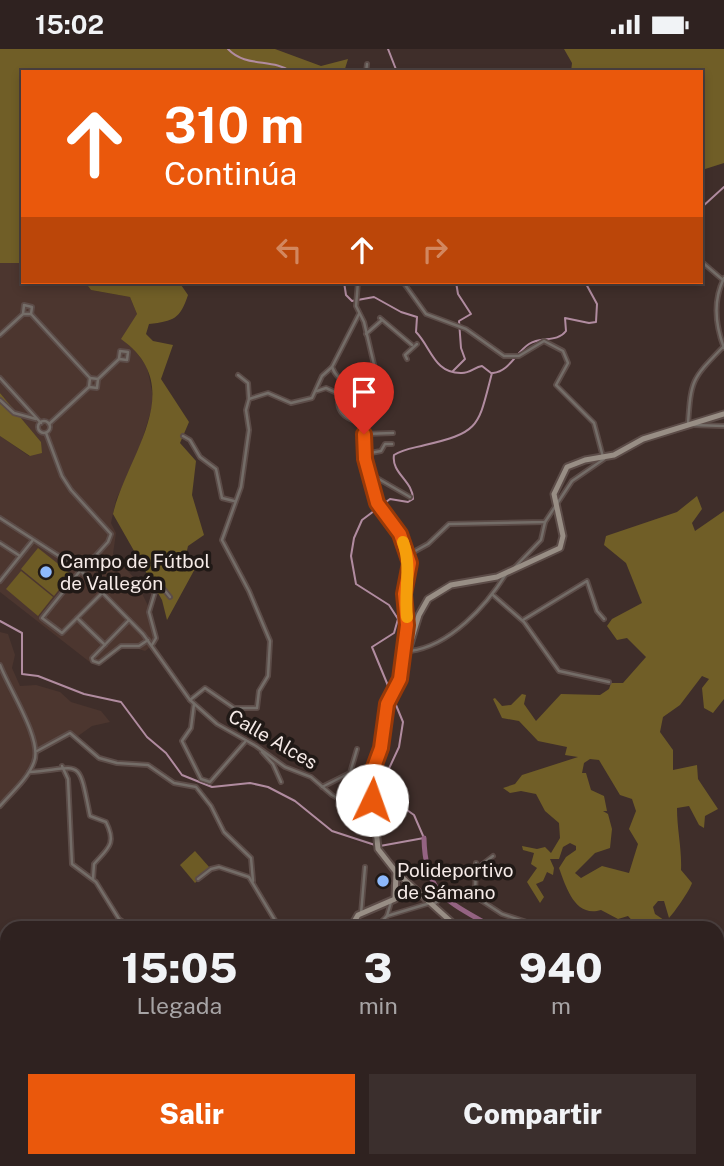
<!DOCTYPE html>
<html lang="es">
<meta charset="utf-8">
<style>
body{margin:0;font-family:"Public Sans",sans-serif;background:#3b2f2d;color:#f1f3f6;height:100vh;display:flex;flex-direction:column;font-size:26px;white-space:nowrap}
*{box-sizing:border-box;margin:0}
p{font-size:23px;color:#a7a4a5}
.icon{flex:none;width:38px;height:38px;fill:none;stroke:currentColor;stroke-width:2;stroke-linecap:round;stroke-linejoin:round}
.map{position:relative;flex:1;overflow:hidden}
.details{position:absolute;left:0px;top:872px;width:724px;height:247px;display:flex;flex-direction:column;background:#2f2220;border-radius:21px 21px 0 0;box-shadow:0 4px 10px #0003,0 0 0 2px #4a3f3e}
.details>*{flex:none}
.top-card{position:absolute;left:21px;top:21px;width:682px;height:214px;border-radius:0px;box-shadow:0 4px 10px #0003,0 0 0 2px #4a3f3e;background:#ea580c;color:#fff;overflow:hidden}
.pin{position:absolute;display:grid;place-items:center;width:60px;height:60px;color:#fff;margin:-72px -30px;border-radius:50% 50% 50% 0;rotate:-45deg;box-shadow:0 0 7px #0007}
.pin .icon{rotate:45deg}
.me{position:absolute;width:77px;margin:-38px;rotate:3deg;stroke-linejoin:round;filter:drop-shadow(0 0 5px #0008)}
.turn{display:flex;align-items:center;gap:24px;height:147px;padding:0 28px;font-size:32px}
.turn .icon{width:91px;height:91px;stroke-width:2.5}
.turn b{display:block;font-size:49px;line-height:60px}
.lanes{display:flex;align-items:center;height:66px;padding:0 28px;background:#0003;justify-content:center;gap:35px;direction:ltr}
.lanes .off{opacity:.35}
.eta{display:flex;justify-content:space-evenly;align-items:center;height:119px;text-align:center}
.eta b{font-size:42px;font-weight:800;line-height:49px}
.button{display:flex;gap:14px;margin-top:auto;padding:14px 28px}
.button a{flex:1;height:80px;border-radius:0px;background:#ea580c;color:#fff;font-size:28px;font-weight:800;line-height:80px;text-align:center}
.button a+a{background:#3b2f2d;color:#f1f3f6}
.status{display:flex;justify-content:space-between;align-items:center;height:49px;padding:0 35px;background:#2f2220;direction:ltr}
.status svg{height:19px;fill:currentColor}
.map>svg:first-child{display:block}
</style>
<div class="status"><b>15:02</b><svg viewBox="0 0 49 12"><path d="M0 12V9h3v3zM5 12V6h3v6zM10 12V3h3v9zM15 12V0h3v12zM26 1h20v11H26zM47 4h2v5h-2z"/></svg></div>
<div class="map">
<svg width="724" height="1117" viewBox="0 0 724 1117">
<rect width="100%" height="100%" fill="#3f2e2a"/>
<g fill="#4c362f">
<path d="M0,214H23V233H85L91,241L130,248L137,265L134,300L147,318L154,352L139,401L116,451L111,474L116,484L113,505L135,530L151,563L159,591L145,602L132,598L119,601L98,616L91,614L0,543V387L29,407L41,403V393L0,344Z"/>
<path d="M0,583L8,585L15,606L12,619L20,637L36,636L60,643L71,653L101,662L110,673L92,677L78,687L66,683L41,699L33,719L0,760Z"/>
</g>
<g fill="#6d5b25">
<path d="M38,499L71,525L54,547L21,520Z"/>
<path d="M21,522L53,548L38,567L6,540Z"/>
<path d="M195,802L210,819L195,834L180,816Z"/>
</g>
<g fill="#705e27" fill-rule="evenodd">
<path d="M0,0H275L321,17L348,10L344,23H23V214H0Z"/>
<path d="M564,0H724V114L702,121V23H571L572,14Z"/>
<path d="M85,233H179L188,246C180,270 174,272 149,275L146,285L153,292L173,296L161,330L189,373L180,394L196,412L192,446L204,486L188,497L186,506L197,516L167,571L162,551L113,465C126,407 190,339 121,290L137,265L130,248L91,241Z"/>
<path d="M0,344L41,393L42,404L30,407L0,387Z"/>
<path d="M697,447L702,460L692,474L695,482L724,462V650L713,664L704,659L702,639L709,630L702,627L680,656L663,668L660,683L673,701V721L697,716L698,730L718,760L705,767L704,779L699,776L689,757L677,759C677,781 682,800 681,821L692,834C690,841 674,864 669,869L664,852H658L653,858L655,865L664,871L652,878L647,875L637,877L628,867L618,870L601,861C575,869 566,838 559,819L566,808L576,801V797L570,794L563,798L559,810H550L554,819L553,826L547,823L543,832L536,835L544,848L540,854L527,833L537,819L531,815L534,804L523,801L522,797L537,800L545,798L551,804L560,789L559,774L545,762L536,745L521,742L510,744L503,739L515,735L522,726L578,708L565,706L567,698L538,692L519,672L502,669L493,650L495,649L502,657L511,656L522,645L526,646L524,655L536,672L561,645L600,646L609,640L611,634H623L646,608L627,589L617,591L607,577L612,570L642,554L626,514L604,496L606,487L677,463ZM590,710L599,711L620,746L632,750L636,762L629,780L638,795L629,824L602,817L581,829L575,824L595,804L610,799L612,780L608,765L603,762H607L604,747L591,741L586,724H582L584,714Z"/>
<path d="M504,1111H563L568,1117H498Z"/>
</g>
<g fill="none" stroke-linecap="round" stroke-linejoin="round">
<g stroke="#b18ca0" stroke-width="2">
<path d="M228,0C246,19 272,9 292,23"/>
<path d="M388,0L397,23"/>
<path d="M702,158L724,138"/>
<path d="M344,233L346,246L352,252L374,248L401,263L417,268L416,283C431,298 434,325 462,324C470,324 475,318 482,317L491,324"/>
<path d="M453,322L465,310L461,299L459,272L471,265L458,245L456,233"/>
<path d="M493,324C510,322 515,304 529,295C541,287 557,294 566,282L565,269L589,274L596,273L597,255L585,233"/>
<path d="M0,572L22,584V625L38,627L84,645L121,653L147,688L166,704L182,726L212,738L250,734L268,738L295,752L332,782L375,796"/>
<path d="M380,797L424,789L414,766L379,741L399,698L403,673L372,598L394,584L398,570L389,556L356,535L351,507L354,489L362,471L390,450L408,453L413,450C413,432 391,424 394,406C403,400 414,399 425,396C481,383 478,377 492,324"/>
<path d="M718,1041L724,1034"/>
<path d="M0,1086L7,1085"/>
</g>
<g stroke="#946382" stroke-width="5">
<path d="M424,789C425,846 448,852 492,878"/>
<path d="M718,1040L724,1047"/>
</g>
<defs>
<g id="street">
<path d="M366,23L367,15"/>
<path d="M702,213L723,231"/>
<path d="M724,229C713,251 715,275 724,299"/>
<path d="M358,233L356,257L364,273L375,320L372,337L363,357L365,410L379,457L399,485L409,509L404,545L407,570L400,620"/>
<path d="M403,233L426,265L466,280L504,307H519L544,292L563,302L568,314L556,336L594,374L603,408"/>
<path d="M31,265L90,329"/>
<path d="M359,265L332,318C337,333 355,338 365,351"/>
<path d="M380,269L412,296"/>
<path d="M366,285L382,271"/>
<path d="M0,286L23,265L24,256L32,258L31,265H23"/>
<path d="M407,310L405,306L417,295"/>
<path d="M238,326L248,334L249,350"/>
<path d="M0,329L41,374"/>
<path d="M98,330L119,310L120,302L128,303L127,311L119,310"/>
<path d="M343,332C334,355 336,369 363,374"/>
<path d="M317,342L326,339L337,344"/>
<path d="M0,351L14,364L36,370"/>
<circle cx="44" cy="378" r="6"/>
<path d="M49,375L89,338L90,329L98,330L97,339L89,338"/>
<path d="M688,375C691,330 692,330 723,298"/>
<path d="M693,376L724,377"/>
<path d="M46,384L62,427L71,441L111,485L108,493L88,515"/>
<path d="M364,385L393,384"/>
<path d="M183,387L190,391L200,408L216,420L222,449L234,452"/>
<path d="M365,405L381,402L385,395H392"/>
<path d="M370,425L410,448"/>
<path d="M0,469L76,518"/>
<path d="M0,494L20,507"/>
<path d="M408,506L428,495L449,475L545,473L572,432L604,410"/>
<circle cx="82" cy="516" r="6"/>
<path d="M515,518L541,491L545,473"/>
<path d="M80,522L42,569L62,584L102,544"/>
<path d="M81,522L143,585L190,651L217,675L256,697L285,718L311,728L332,746L374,770"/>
<path d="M0,532L33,491"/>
<path d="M493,546L524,573L559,622L609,633"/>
<path d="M77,569L105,596"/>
<path d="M129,571L92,609L93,612L99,614L121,597H139L148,591"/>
<path d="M523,571L587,532L597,562L604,570"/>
<path d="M152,596L156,589L149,563L158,533L170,548"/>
<path d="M410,602C450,597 486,557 506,525"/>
<path d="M0,616C9,640 43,691 34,713C28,730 11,744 0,757"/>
<path d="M190,651L205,639L234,659H257L259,642L268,627L270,592L249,542L222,491L241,438L249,381L246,361L249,350L268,344L291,354L312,349L322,327L332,318"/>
<path d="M194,655L191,679L182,692L201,730L210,733L245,693"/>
<path d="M37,702L70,684L99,709L117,714L148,716L174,734L196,738L211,757L224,783L251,809L253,832"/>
<path d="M262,703L273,715L281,733"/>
<path d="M62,717L68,730L72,815L96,833L119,870L130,878"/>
<path d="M29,723C83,719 78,707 90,767L106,773C117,795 108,799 94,815L93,830"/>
<path d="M322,738L350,724L357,700"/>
<path d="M475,821L493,807"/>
<path d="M198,830L211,820L219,818L249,828L279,878"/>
<path d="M475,847L476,814"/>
<path d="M433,856L446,845L476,848L502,865L542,878"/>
<path d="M361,865L365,818"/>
<path d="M387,867L427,855"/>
<path d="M376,878L387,867L391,853"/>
<path d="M718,946L724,926"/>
<path d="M718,982L724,987"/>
<path d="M246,1111L250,1117"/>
<path d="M590,1111L591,1117"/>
<path d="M616,1111L617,1117"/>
<path d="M640,1111L641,1117"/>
<path d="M327,1117V1111"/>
<path d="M334,1117L338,1111"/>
</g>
<g id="secondary">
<path d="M351,878L358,866L395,850L396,823"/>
<path d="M457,878L396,823L378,800L371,729L381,699L388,650L398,634L419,566L428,550L451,536L497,528L560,499L563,487L554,445L567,418L585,411L614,406L643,390L724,365"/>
<path d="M0,913H7"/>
<path d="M665,1111L668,1117"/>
</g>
</defs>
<use href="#street" stroke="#5c4c48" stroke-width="6"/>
<use href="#secondary" stroke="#5c4c48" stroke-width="9"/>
<use href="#street" stroke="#746d68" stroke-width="2.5"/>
<use href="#secondary" stroke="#988e85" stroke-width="5"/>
</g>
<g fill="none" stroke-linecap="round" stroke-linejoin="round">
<defs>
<path id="route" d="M364,385L365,410L377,454L400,485L410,514L404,545L407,576L400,630L387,655L381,699L370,729L372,751"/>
</defs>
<use href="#route" stroke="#983908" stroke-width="18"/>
<use href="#route" stroke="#ea580c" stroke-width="12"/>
<path stroke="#f59e0b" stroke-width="12" d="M403,493C412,518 404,541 407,568"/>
</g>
<g fill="#8db9fc" stroke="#201916" stroke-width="2.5">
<circle cx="46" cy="523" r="7"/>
<circle cx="383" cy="832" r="7"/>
</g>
<g text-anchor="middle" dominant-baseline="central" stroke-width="7" stroke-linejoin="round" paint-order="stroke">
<g font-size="19" fill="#f5eae7" stroke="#201916" text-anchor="start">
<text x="60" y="512">Campo de Fútbol<tspan x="60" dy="22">de Vallegón</tspan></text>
<text x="397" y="821">Polideportivo<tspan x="397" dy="22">de Sámano</tspan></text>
</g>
<g font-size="19" fill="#f5eae7" stroke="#201916">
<text transform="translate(273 690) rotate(30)">Calle Alces</text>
</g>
</g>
</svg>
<div class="pin" style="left:364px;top:385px;background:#d93025"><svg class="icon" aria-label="arrive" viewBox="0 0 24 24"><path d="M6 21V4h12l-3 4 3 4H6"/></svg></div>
<svg class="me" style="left:372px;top:751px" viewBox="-20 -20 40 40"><circle r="19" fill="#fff"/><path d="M0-13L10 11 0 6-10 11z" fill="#ea580c"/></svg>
<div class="top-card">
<div class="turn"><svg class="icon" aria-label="ahead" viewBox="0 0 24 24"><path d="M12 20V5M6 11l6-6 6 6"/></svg><div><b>310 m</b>Continúa</div></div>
<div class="lanes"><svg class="icon off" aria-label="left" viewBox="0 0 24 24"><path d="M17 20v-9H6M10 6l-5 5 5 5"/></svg><svg class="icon" aria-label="ahead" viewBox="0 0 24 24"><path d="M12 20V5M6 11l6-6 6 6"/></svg><svg class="icon off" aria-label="right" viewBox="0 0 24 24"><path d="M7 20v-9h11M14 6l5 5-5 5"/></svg></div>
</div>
<section class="details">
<div class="eta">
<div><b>15:05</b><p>Llegada</p></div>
<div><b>3</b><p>min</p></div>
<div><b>940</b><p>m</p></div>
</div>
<div class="button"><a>Salir</a><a>Compartir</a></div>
</section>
</div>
